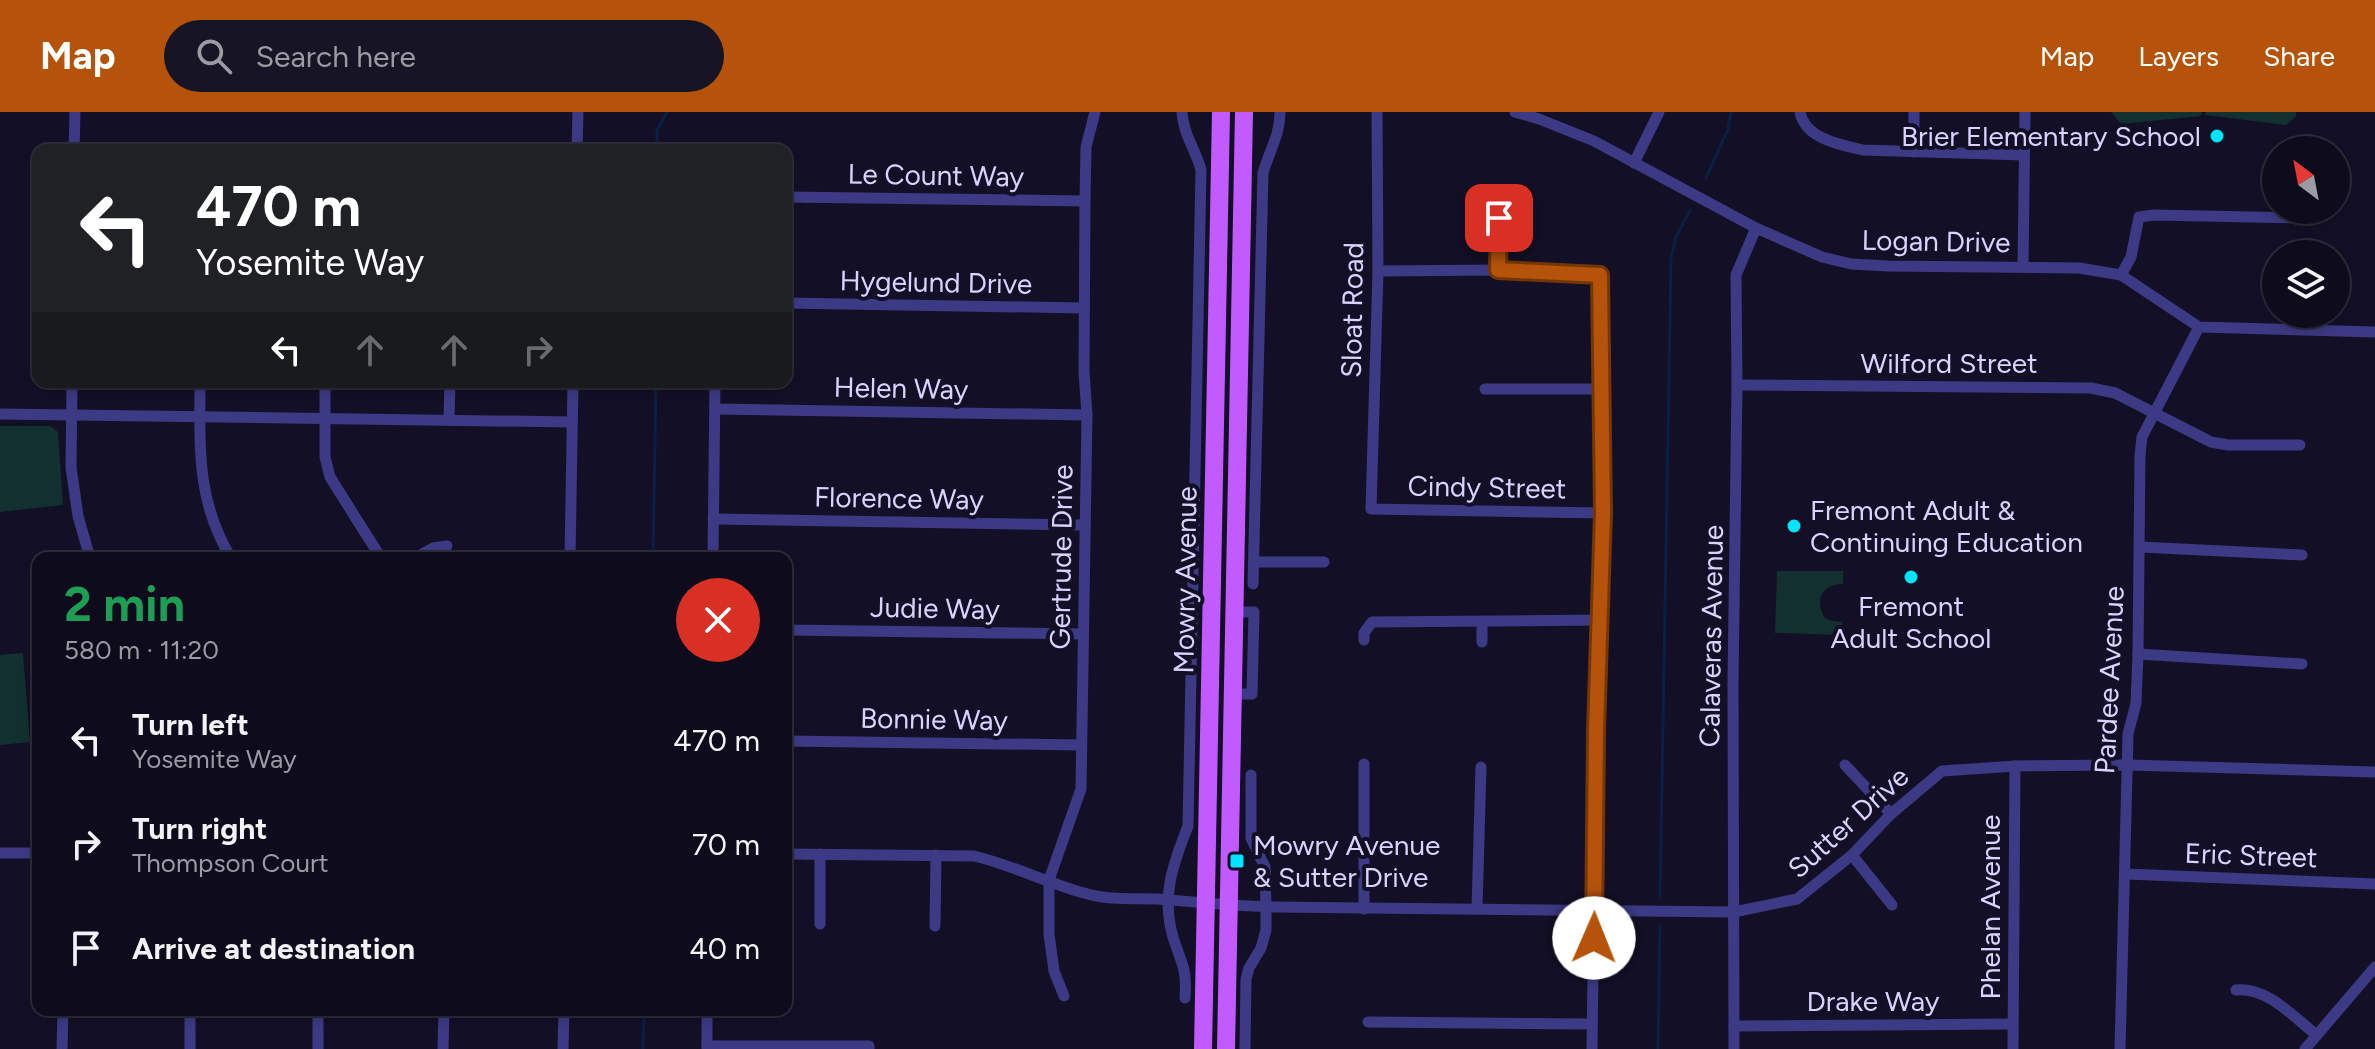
<!DOCTYPE html>
<meta charset="utf-8">
<style>
body{margin:0;font-family:Figtree,sans-serif;background:#171425;color:#f1f3f6;height:100vh;display:flex;flex-direction:column;font-size:30px;white-space:nowrap}
*{box-sizing:border-box;margin:0}
p{font-size:26px;color:#9b9ba3}
.icon{flex:none;width:44px;height:44px;fill:none;stroke:currentColor;stroke-width:2;stroke-linecap:round;stroke-linejoin:round}
.map{position:relative;flex:1;overflow:hidden}
.details{position:absolute;left:32px;top:440px;width:760px;height:464px;display:flex;flex-direction:column;background:#0e0b1c;border-radius:16px;box-shadow:0 4px 12px #0003,0 0 0 2px #2e2b3b}
.details>*{flex:none}
.banner{position:absolute;left:32px;top:32px;width:760px;height:244px;border-radius:16px;box-shadow:0 4px 12px #0003,0 0 0 2px #2e2b3b;background:#202124;color:#fff;overflow:hidden}
.needle{width:52px;rotate:328deg}
.tools{position:absolute;left:2262px;top:24px;display:grid;gap:16px}
.tools a{display:grid;place-items:center;width:88px;height:88px;border-radius:50%;background:#0e0b1c;box-shadow:0 4px 12px #0003,0 0 0 2px #2e2b3b;font-size:40px}
.pin{position:absolute;display:grid;place-items:center;width:68px;height:68px;color:#fff;margin:-34px;border-radius:16px;box-shadow:0 4px 12px #0006}
.me{position:absolute;width:88px;margin:-44px;rotate:1deg;stroke-linejoin:round;filter:drop-shadow(0 0 6px #0008)}
.turn{display:flex;align-items:center;gap:28px;height:168px;padding:0 32px;font-size:36px}
.turn .icon{width:104px;height:104px;stroke-width:2.5}
.turn b{display:block;font-size:56px;line-height:68px}
.lanes{display:flex;align-items:center;height:76px;padding:0 32px;background:#0003;justify-content:center;gap:40px;direction:ltr}
.lanes .off{opacity:.35}
.round{display:grid;place-items:center;flex:none;width:84px;height:84px;border-radius:42px;background:#171425}
.headline{display:flex;align-items:center;justify-content:space-between;height:136px;padding:0 32px}
h1{font-size:48px;font-weight:700;line-height:60px;color:#1e9e55}
ul{padding:0;list-style:none}
li{display:flex;align-items:center;gap:24px;height:104px;padding:0 32px}
li div{flex:1}
li b{display:block;font-size:30px}
li em{font-style:normal}
header{display:flex;align-items:center;gap:48px;box-sizing:border-box;height:112px;padding:0 40px;background:#b45309;color:#fff}
header strong{font-size:38px}
nav{display:flex;gap:44px;margin-inline-start:auto;font-size:28px}
.search{width:560px;height:72px;background:#171425;display:flex;align-items:center;gap:20px;box-sizing:border-box;padding:0 28px;border-radius:44px;color:#9b9ba3;font-size:30px}
.map>svg:first-child{display:block}
</style>
<header>
<strong>Map</strong>
<div class="search"><svg class="icon" aria-label="search" viewBox="0 0 24 24"><circle cx="10" cy="10" r="6"/><path d="M15 15l6 6"/></svg>Search here</div>
<nav><a>Map</a><a>Layers</a><a>Share</a></nav>
</header>
<div class="map">
<svg width="2375" height="937" viewBox="0 0 2375 937">
<rect width="100%" height="100%" fill="#130f26"/>
<g fill="#12302f">
<path d="M2111,0H2202L2201,4L2121,12Z"/>
<path d="M2206,0H2296V4L2286,13L2205,3Z"/>
<path d="M0,314H50L58,320L63,393L0,400Z"/>
<path d="M1777,459H1843V472C1822,472 1814,488 1825,506L1832,509L1842,510V523L1775,521Z"/>
<path d="M23,541L30,630L0,633V543Z"/>
</g>
<g fill="none" stroke-linecap="round" stroke-linejoin="round">
<g stroke="#0a1f44" stroke-width="3">
<path d="M657,38V18L667,0"/>
<path d="M1706,66L1728,17L1731,0"/>
<path d="M653,446L656,270"/>
<path d="M1660,784L1671,147L1676,125L1690,98"/>
<path d="M643,937L644,898"/>
<path d="M1658,937L1660,814"/>
</g>
<g stroke="#3d3a85" stroke-width="11">
<path d="M1182,0C1183,22 1196,38 1201,58L1188,714C1173,752 1161,784 1173,825C1182,854 1187,854 1185,886"/>
<path d="M1377,0L1378,159L1371,397L1603,401"/>
<path d="M1515,0L1539,7L1594,29L1756,116L1822,145L1851,152L1888,154L2079,156L2121,163L2199,215L2375,220"/>
<path d="M1800,0C1805,27 1841,33 1863,38L2024,43"/>
<path d="M74,38L75,0"/>
<path d="M577,38L578,0"/>
<path d="M1914,40V0"/>
<path d="M1634,51L1659,0"/>
<path d="M786,85L1085,89"/>
<path d="M2023,155L2025,0"/>
<path d="M1498,158L1499,106"/>
<path d="M1378,159L1498,158L1600,163L1603,401L1596,619L1592,937"/>
<path d="M2121,163L2131,145L2139,105L2154,103L2301,106"/>
<path d="M786,191L1084,196"/>
<path d="M72,270L71,355L78,404L90,446"/>
<path d="M200,270C200,335 196,388 231,446"/>
<path d="M325,270V345L330,365L381,446"/>
<path d="M1737,273L2091,276L2115,281L2211,330L2228,333H2300"/>
<path d="M1485,277H1602"/>
<path d="M715,297L1087,303"/>
<path d="M0,302L572,310"/>
<path d="M449,306L450,270"/>
<path d="M713,407L1084,413"/>
<path d="M2140,435L2302,443"/>
<path d="M415,446L433,436L447,434"/>
<path d="M570,446L573,270"/>
<path d="M713,446L715,270"/>
<path d="M1254,450H1324"/>
<path d="M1253,472L1263,61C1269,39 1280,24 1280,0"/>
<path d="M786,518L1083,522"/>
<path d="M1364,528V521L1372,510L1601,508"/>
<path d="M1482,530V509"/>
<path d="M2138,542L2302,552"/>
<path d="M1233,582H1252L1254,500H1235"/>
<path d="M786,629L1081,633"/>
<path d="M1364,652V797"/>
<path d="M1845,653L1891,702"/>
<path d="M0,741H38"/>
<path d="M786,742L974,744C1012,753 1047,771 1084,781C1113,790 1141,785 1170,788C1205,791 1239,794 1274,795L1734,800L1797,787L1852,743L1891,702L1942,659L2015,654L2128,653L2375,660"/>
<path d="M820,742V812"/>
<path d="M1852,743L1892,793"/>
<path d="M2126,762L2375,772"/>
<path d="M1477,796L1481,655"/>
<path d="M935,814L936,743"/>
<path d="M2236,878C2268,875 2293,905 2317,923"/>
<path d="M1064,884L1054,859L1049,822V768L1081,677L1087,303L1084,260L1085,89L1086,35L1095,0"/>
<path d="M1368,910L1592,912"/>
<path d="M1734,914L2013,912"/>
<path d="M707,934H869V937"/>
<path d="M62,937L63,898"/>
<path d="M190,937V898"/>
<path d="M318,937V898"/>
<path d="M443,937L444,898"/>
<path d="M563,937L564,898"/>
<path d="M707,937V898"/>
<path d="M1245,937L1246,867L1249,856L1261,836L1266,818V795L1265,755L1251,726V663"/>
<path d="M1734,937L1733,572L1737,273L1736,163L1756,116"/>
<path d="M2013,937L2015,654"/>
<path d="M2120,937L2128,622L2136,591L2138,542L2140,343L2142,325L2199,215"/>
<path d="M2305,937L2375,855"/>
</g>
<g stroke="#c25bff" stroke-width="18">
<path d="M1203,937L1221,0"/>
<path d="M1226,937L1244,0"/>
</g>
</g>
<g fill="none" stroke-linecap="round" stroke-linejoin="round">
<defs>
<path id="route" d="M1499,106L1498,158L1600,163L1603,401L1596,619L1594,826"/>
</defs>
<use href="#route" stroke="#753606" stroke-width="20"/>
<use href="#route" stroke="#b45309" stroke-width="14"/>
</g>
<g fill="#00e5ff" stroke="#130f26" stroke-width="3">
<circle cx="2217" cy="24" r="8"/>
<circle cx="1794" cy="414" r="8"/>
<circle cx="1911" cy="465" r="8"/>
<rect x="1229" y="741" width="16" height="16" rx="4"/>
</g>
<g text-anchor="middle" dominant-baseline="central" stroke-width="8" stroke-linejoin="round" paint-order="stroke">
<g font-size="28" fill="#d9d4ff" stroke="#130f26" text-anchor="start">
<text x="2201" y="24" text-anchor="end">Brier Elementary School</text>
<text x="1810" y="398">Fremont Adult &amp;<tspan x="1810" dy="32">Continuing Education</tspan></text>
<text x="1911" y="494" text-anchor="middle">Fremont<tspan x="1911" dy="32">Adult School</tspan></text>
<text x="1253" y="733">Mowry Avenue<tspan x="1253" dy="32">&amp; Sutter Drive</tspan></text>
</g>
<g font-size="28" fill="#d9d4ff" stroke="#130f26">
<text transform="translate(936 63) rotate(1)">Le Count Way</text>
<text transform="translate(1936 129) rotate(1)">Logan Drive</text>
<text transform="translate(936 170) rotate(1)">Hygelund Drive</text>
<text transform="translate(1352 198) rotate(-89)">Sloat Road</text>
<text x="1949" y="251">Wilford Street</text>
<text transform="translate(901 276) rotate(1)">Helen Way</text>
<text transform="translate(1487 375) rotate(1)">Cindy Street</text>
<text transform="translate(899 386) rotate(1)">Florence Way</text>
<text transform="translate(1061 445) rotate(-89)">Gertrude Drive</text>
<text transform="translate(1185 468) rotate(-89)">Mowry Avenue</text>
<text transform="translate(935 496) rotate(1)">Judie Way</text>
<text transform="translate(1711 524) rotate(-89)">Calaveras Avenue</text>
<text transform="translate(2109 568) rotate(-87)">Pardee Avenue</text>
<text transform="translate(934 607) rotate(1)">Bonnie Way</text>
<text transform="translate(1848 710) rotate(-42)">Sutter Drive</text>
<text transform="translate(2251 743) rotate(2)">Eric Street</text>
<text transform="translate(1990 795) rotate(-90)">Phelan Avenue</text>
<text x="1873" y="889">Drake Way</text>
</g>
</g>
</svg>
<div class="tools">
<a><svg class="needle" viewBox="-14 -14 28 28"><path d="M0-13l5 13h-10z" fill="#e53935"/><path d="M0 13l5-13h-10z" fill="#9b9ba3"/></svg></a>
<a><svg class="icon" aria-label="layers" viewBox="0 0 24 24"><path d="M12 4l9 5-9 5-9-5zM3 14l9 5 9-5"/></svg></a>
</div>
<div class="pin" style="left:1499px;top:106px;background:#d93025"><svg class="icon" aria-label="arrive" viewBox="0 0 24 24"><path d="M6 21V4h12l-3 4 3 4H6"/></svg></div>
<svg class="me" style="left:1594px;top:826px" viewBox="-20 -20 40 40"><circle r="19" fill="#fff"/><path d="M0-13L10 11 0 6-10 11z" fill="#b45309"/></svg>
<div class="banner">
<div class="turn"><svg class="icon" aria-label="left" viewBox="0 0 24 24"><path d="M17 20v-9H6M10 6l-5 5 5 5"/></svg><div><b>470 m</b>Yosemite Way</div></div>
<div class="lanes"><svg class="icon" aria-label="left" viewBox="0 0 24 24"><path d="M17 20v-9H6M10 6l-5 5 5 5"/></svg><svg class="icon off" aria-label="ahead" viewBox="0 0 24 24"><path d="M12 20V5M6 11l6-6 6 6"/></svg><svg class="icon off" aria-label="ahead" viewBox="0 0 24 24"><path d="M12 20V5M6 11l6-6 6 6"/></svg><svg class="icon off" aria-label="right" viewBox="0 0 24 24"><path d="M7 20v-9h11M14 6l5 5-5 5"/></svg></div>
</div>
<section class="details">
<div class="headline"><div><h1>2 min</h1><p>580 m · 11:20</p></div><a class="round" style="background:#d93025;color:#fff"><svg class="icon" aria-label="close" viewBox="0 0 24 24"><path d="M6 6l12 12M18 6L6 18"/></svg></a></div>
<ul>
<li><svg class="icon" aria-label="left" viewBox="0 0 24 24"><path d="M17 20v-9H6M10 6l-5 5 5 5"/></svg><div><b>Turn left</b><p>Yosemite Way</p></div><em>470 m</em></li>
<li><svg class="icon" aria-label="right" viewBox="0 0 24 24"><path d="M7 20v-9h11M14 6l5 5-5 5"/></svg><div><b>Turn right</b><p>Thompson Court</p></div><em>70 m</em></li>
<li><svg class="icon" aria-label="arrive" viewBox="0 0 24 24"><path d="M6 21V4h12l-3 4 3 4H6"/></svg><div><b>Arrive at destination</b></div><em>40 m</em></li>
</ul>
</section>
</div>
